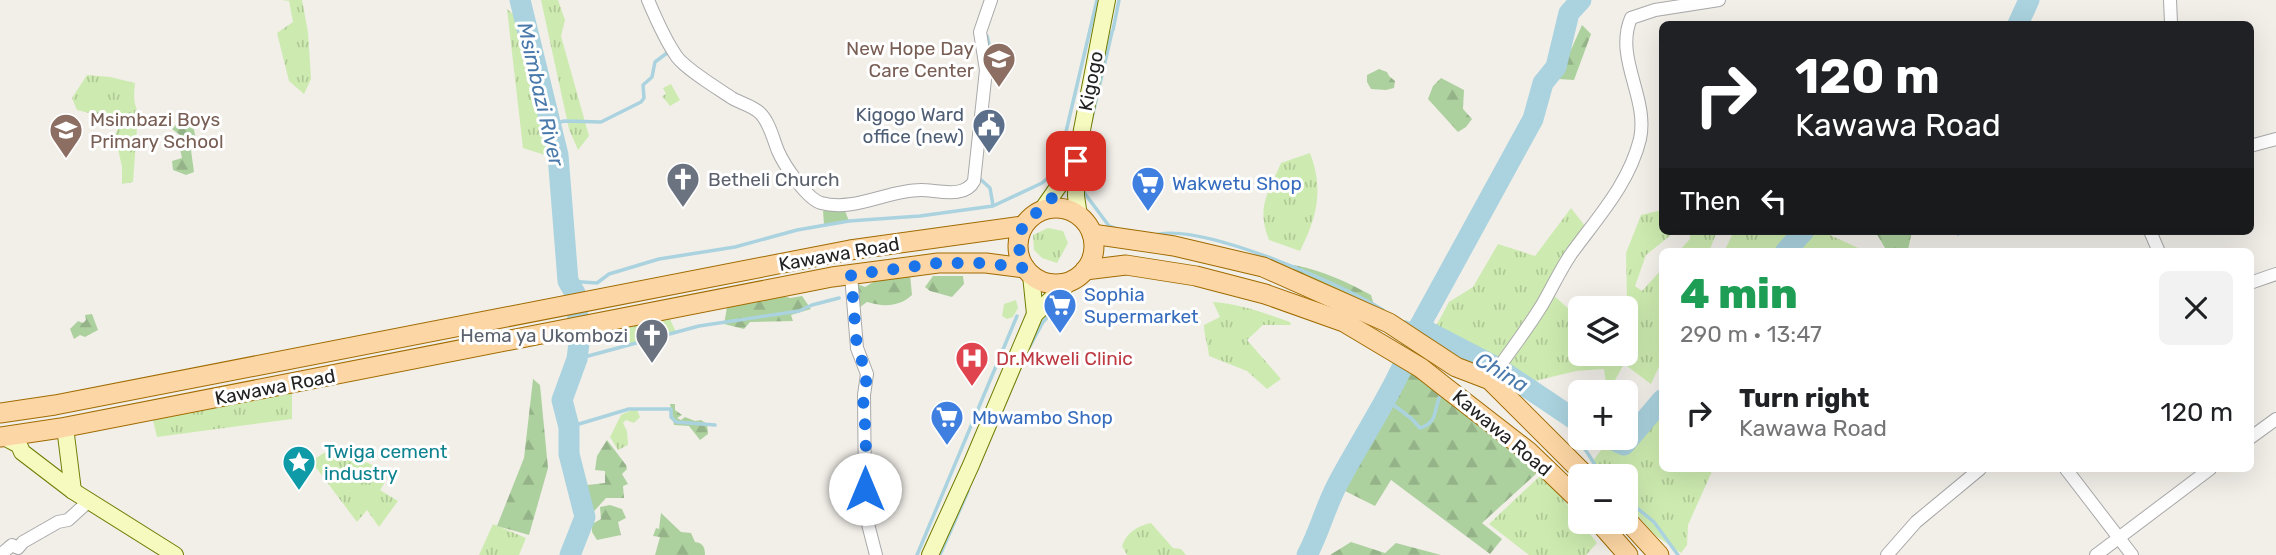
<!DOCTYPE html>
<meta charset="utf-8">
<style>
body{margin:0;font-family:Rubik,sans-serif;background:#f2f2f2;color:#202124;height:100vh;display:flex;flex-direction:column;font-size:26px;white-space:nowrap}
*{box-sizing:border-box;margin:0}
p{font-size:23px;color:#757577}
.icon{flex:none;width:38px;height:38px;fill:none;stroke:currentColor;stroke-width:2;stroke-linecap:round;stroke-linejoin:round}
.map{position:relative;flex:1;overflow:hidden}
.details{position:absolute;left:1659px;top:248px;width:595px;height:224px;display:flex;flex-direction:column;background:#fff;border-radius:10px;box-shadow:0 7px 28px #0002}
.details>*{flex:none}
.hud{position:absolute;left:1659px;top:21px;width:595px;height:214px;border-radius:10px;box-shadow:0 7px 28px #0002;background:#202124;color:#fff;overflow:hidden}
.fabs{position:absolute;left:1568px;top:296px;display:grid;gap:14px}
.fabs a{display:grid;place-items:center;width:70px;height:70px;border-radius:10px;background:#fff;box-shadow:0 7px 28px #0002;font-size:35px}
.pin{position:absolute;display:grid;place-items:center;width:60px;height:60px;color:#fff;margin:-30px;border-radius:14px;box-shadow:0 4px 10px #0006}
.me{position:absolute;width:77px;margin:-38px;rotate:0deg;stroke-linejoin:round;filter:drop-shadow(0 0 5px #0008)}
.turn{display:flex;align-items:center;gap:24px;height:147px;padding:0 21px;font-size:32px}
.turn .icon{width:91px;height:91px;stroke-width:2.5}
.turn b{display:block;font-size:49px;line-height:60px}
.then{display:flex;align-items:center;height:66px;padding:0 21px;background:#0003;gap:14px;font-size:26px}
.round{display:grid;place-items:center;flex:none;width:74px;height:74px;border-radius:10px;background:#f2f2f2}
.summary{display:flex;align-items:center;justify-content:space-between;height:119px;padding:0 21px}
h1{font-size:42px;font-weight:800;line-height:52px;color:#1e9e55}
ul{padding:0;list-style:none}
li{display:flex;align-items:center;gap:21px;height:91px;padding:0 21px}
li div{flex:1}
li b{display:block;font-size:26px}
li em{font-style:normal}
.map>svg:first-child{display:block}
</style>
<div class="map">
<svg width="2276" height="555" viewBox="0 0 2276 555">
<defs>
<pattern id="grass-tufts" width="24" height="20" patternUnits="userSpaceOnUse" patternTransform="scale(1.75)"><rect width="24" height="20" fill="#cdebb0"/><path d="M3 7l-1-3M5 7V3M7 7l1-3M15 17l-1-3M17 17v-4M19 17l1-3" fill="none" stroke="#b0c997"/></pattern>
<pattern id="forest-firs" width="22" height="20" patternUnits="userSpaceOnUse" patternTransform="scale(1.75)"><rect width="22" height="20" fill="#add19e"/><path d="M5 1l3.5 6h-7zM16 11l3.5 6h-7z" fill="#95b388"/></pattern>
</defs>
<rect width="100%" height="100%" fill="#f2efe9"/>
<g fill="url(#grass-tufts)">
<path d="M282,0H302L308,32L311,79L304,94L289,81L277,33L293,22L289,1Z"/>
<path d="M541,0H558L565,20L561,36L589,136L578,150L569,129Z"/>
<path d="M507,9L521,21L555,107L548,156L523,148Z"/>
<path d="M87,75L110,77L135,83C133,101 134,110 147,123L137,127L133,182L122,184V167L115,135L123,118L105,117L77,110L72,98Z"/>
<path d="M671,84L680,100L670,106L662,96L666,94L663,88Z"/>
<path d="M1310,153C1324,190 1317,217 1300,251L1269,240C1256,206 1268,194 1281,163Z"/>
<path d="M1571,208L1589,231L1552,294L1580,319V354H1626V308H1616L1627,299L1626,253L1641,215L1662,210V231H1676L1646,255L1635,286L1642,291L1662,269V360L1651,384L1624,364L1611,387L1606,384L1604,369L1576,371L1531,382L1462,356L1436,326L1449,302L1473,287L1498,244L1535,256Z"/>
<path d="M1048,228L1063,231L1068,243L1057,263L1042,258L1034,250L1033,235Z"/>
<path d="M1690,231H1717L1709,252H1678L1690,239Z"/>
<path d="M1734,231H1821L1867,252H1724Z"/>
<path d="M1016,300L1018,308L1013,317L1007,319L1002,316L1004,304Z"/>
<path d="M1213,302C1240,304 1265,313 1290,322L1291,325H1263L1247,340L1281,379L1267,389L1247,371L1209,356C1208,343 1204,337 1204,325L1220,317Z"/>
<path d="M669,317L676,332L645,342L627,345L623,341L629,327L640,323L645,338L644,322Z"/>
<path d="M292,384V419L157,437L152,416Z"/>
<path d="M1662,388V469H1713L1688,525L1687,545L1681,553L1655,535L1626,503V476H1602L1593,461L1610,438H1626V425L1636,419L1650,417Z"/>
<path d="M636,408L640,417L634,423L626,420L623,423L627,431L628,445L618,450L610,437L621,415Z"/>
<path d="M332,445L390,474L380,490L398,501L379,527L367,510L357,522L311,461L329,450Z"/>
<path d="M1543,473L1597,543L1586,555H1529L1489,524Z"/>
<path d="M1151,523L1173,548L1181,549L1186,555H1127L1122,546C1127,532 1137,526 1151,523Z"/>
<path d="M493,524L526,538L519,555H479Z"/>
</g>
<g fill="url(#forest-firs)">
<path d="M1582,25L1591,34L1574,80L1558,79Z"/>
<path d="M1379,69L1387,72L1389,76L1395,81L1394,88L1386,90L1371,89L1367,82V75Z"/>
<path d="M1441,78L1464,90L1463,109L1472,119L1466,127L1458,132L1428,99L1433,86Z"/>
<path d="M179,121L193,126L197,143L191,150L194,172L186,175L173,170L172,161L182,158L178,140L180,135L172,129Z"/>
<path d="M823,211H845L849,221L824,225Z"/>
<path d="M1875,231H1912L1908,250L1885,248Z"/>
<path d="M1294,265C1321,270 1347,282 1371,295L1374,305L1366,308L1291,272Z"/>
<path d="M896,268L910,274L912,295C899,307 884,307 867,302L860,307L846,298L847,289L852,282L865,287Z"/>
<path d="M933,276H963L964,284L952,297L930,291L925,287Z"/>
<path d="M777,294L790,298L802,296L811,309L791,315L793,321L750,322L744,329L724,324L728,302Z"/>
<path d="M92,314L98,330L85,337L80,335L74,339L70,329L78,321L83,323L86,320L85,315Z"/>
<path d="M1409,361L1537,473L1482,523L1502,539L1490,554L1391,480L1375,506L1343,490Z"/>
<path d="M533,379L540,385L548,468L529,535L497,526L524,458Z"/>
<path d="M670,404H675V410L682,415L677,418L681,420L685,417L695,421L701,420L707,424L708,434L700,440L689,426L674,425Z"/>
<path d="M607,440L626,465L627,469L622,474L628,484L623,486L624,498H606L587,519V485L605,483V471L595,470L597,456Z"/>
<path d="M610,505L622,509L626,518L618,522L621,535L597,540L592,532V524L601,519L600,507Z"/>
<path d="M661,513L681,532L691,533L695,542C703,543 705,547 705,555H655L660,537L653,536L656,528L659,529Z"/>
<path d="M1351,542L1385,553L1396,543L1441,555H1330Z"/>
</g>
<g fill="none" stroke-linecap="round" stroke-linejoin="round">
<g stroke="#aad3df" stroke-width="3.5">
<path d="M1113,30L1119,0"/>
<path d="M987,36L992,56L990,62"/>
<path d="M1091,122L1112,32"/>
<path d="M551,125L564,121L601,122L641,102L644,98L643,85L652,77L655,62L667,53"/>
<path d="M978,177L990,188L993,205"/>
<path d="M1083,191L1109,226L1117,229"/>
<path d="M1958,234L1959,231"/>
<path d="M1155,235C1200,222 1342,284 1383,310"/>
<path d="M568,281L597,283L609,274L659,259L735,247L797,230L849,221L920,216L993,206L1042,183L1057,170L1097,0"/>
<path d="M1405,322L1419,327"/>
<path d="M1030,346L1043,322L1056,308"/>
<path d="M577,359L699,326L799,311L812,305L839,298"/>
<path d="M1387,400L1412,419L1420,428C1439,422 1433,409 1441,394"/>
<path d="M569,427L629,409H671V417L676,422L715,425"/>
<path d="M1603,476C1595,467 1591,457 1584,448L1624,445"/>
<path d="M1626,499L1654,522L1678,555"/>
<path d="M917,555L1017,316"/>
<path d="M940,555L968,491"/>
</g>
<g stroke="#aad3df" stroke-width="21">
<path d="M520,0L558,155L568,281L575,293L580,335L577,359L562,400L569,427V454L585,517L570,555"/>
<path d="M2018,24L2029,0"/>
<path d="M1785,252L1804,231"/>
<path d="M1419,327L1498,368L1580,423"/>
<path d="M1609,438L1624,445L1662,400"/>
<path d="M1307,555C1319,533 1325,508 1337,485C1365,432 1399,384 1419,327L1533,119L1543,83L1556,67L1569,13L1581,0"/>
</g>
<defs>
<g id="street">
<path d="M648,0C656,19 665,40 677,57C687,70 717,88 732,98C740,103 753,106 760,113C770,123 773,139 778,151C784,165 807,199 821,203C855,212 888,190 921,190C937,190 965,199 974,181L986,70L980,32L991,0"/>
<path d="M2170,0L2171,23"/>
<path d="M2250,146L2276,139"/>
<path d="M2150,231L2159,252"/>
<path d="M851,275L857,348L867,374L864,395L865,494L868,524L876,555"/>
<path d="M2250,283L2276,274"/>
<path d="M1490,380C1507,355 1526,331 1542,305C1552,288 1560,270 1571,254C1597,218 1629,184 1640,139C1649,98 1614,58 1631,18L1655,10L1719,0"/>
<path d="M2250,438L2276,419"/>
<path d="M2066,469L2132,555"/>
<path d="M0,555L12,545L18,548L23,542L58,522L68,520L89,501"/>
<path d="M1887,555L1916,522L1980,469"/>
<path d="M2096,555L2210,469"/>
</g>
<g id="secondary">
<path d="M1042,210L1076,161"/>
<path d="M1079,216L1076,196V161L1107,0"/>
<path d="M1031,275L1035,314"/>
<path d="M61,428L66,435L73,491"/>
<path d="M2,436L19,445L22,452L73,491L175,555"/>
<path d="M930,555L971,465L1035,314L1072,280"/>
</g>
<g id="primary">
<circle cx="1056" cy="246" r="38"/>
<path d="M1092,234L1174,246L1263,267L1389,323L1456,367L1490,380L1586,476"/>
<path d="M1085,270L1126,265L1196,276L1265,294L1344,322L1421,368L1445,387L1529,452L1580,501"/>
<path d="M0,413L55,405L850,250L1023,226"/>
<path d="M0,437L61,428L832,277L938,263H986L1025,268"/>
<path d="M1626,519L1659,555"/>
<path d="M1599,522L1628,555"/>
</g>
</defs>
<use href="#street" stroke="#a9a9a9" stroke-width="14"/>
<use href="#secondary" stroke="#707d05" stroke-width="18"/>
<use href="#primary" stroke="#a06b00" stroke-width="21"/>
<use href="#street" stroke="#fff" stroke-width="12"/>
<use href="#secondary" stroke="#f7fabf" stroke-width="16"/>
<use href="#primary" stroke="#fcd6a4" stroke-width="19"/>
</g>
<g fill="none" stroke-linecap="round" stroke-linejoin="round">
<path stroke="#1a73e8" stroke-width="12" stroke-dasharray="0 21.6" d="M865,489L866,434L863,406L867,374L857,348L851,275L938,263H986L1025,268C1017,250 1015,231 1031,217C1035,213 1040,211 1044,207C1057,194 1066,176 1076,161"/>
</g>
<defs>
<symbol id="school-pin" viewBox="-11 -11 22 30"><path d="M0 17L-7.5 6A9.5 9.5 0 1 1 7.5 6Z" fill="#8d6e63" stroke="#fff"/><path d="M0-5L7-2L0 1L-7-2ZM-4 1L0 2.5L4 1V4Q0 6-4 4Z" fill="#fff"/></symbol>
<symbol id="civic-pin" viewBox="-11 -11 22 30"><path d="M0 17L-7.5 6A9.5 9.5 0 1 1 7.5 6Z" fill="#5c6f8a" stroke="#fff"/><path d="M-.6-6.5H3V-4.5H.6V-3L4-1V1h2V6H-6V1h2V-1L-.6-3ZM-1.2 2.5V6h2.4V2.5Z" fill="#fff"/></symbol>
<symbol id="church-pin" viewBox="-11 -11 22 30"><path d="M0 17L-7.5 6A9.5 9.5 0 1 1 7.5 6Z" fill="#6b7280" stroke="#fff"/><path d="M-1.2-6h2.4v3.5h3.3v2.4h-3.3V6h-2.4V-.1h-3.3v-2.4h3.3Z" fill="#fff"/></symbol>
<symbol id="supermarket-pin" viewBox="-11 -11 22 30"><path d="M0 17L-7.5 6A9.5 9.5 0 1 1 7.5 6Z" fill="#3f7fe0" stroke="#fff"/><path d="M-6-5.5h2.5l.6 2H6L4.5 2H-2.5L-4.4-4H-6ZM-1.5 3.2a1.3 1.3 0 1 0 .1 0ZM3 3.2a1.3 1.3 0 1 0 .1 0Z" fill="#fff"/></symbol>
<symbol id="hospital-pin" viewBox="-11 -11 22 30"><path d="M0 17L-7.5 6A9.5 9.5 0 1 1 7.5 6Z" fill="#e0444e" stroke="#fff"/><path d="M-5-5h3v3.5h4V-5h3V5h-3V1.5h-4V5h-3Z" fill="#fff"/></symbol>
<symbol id="sight-pin" viewBox="-11 -11 22 30"><path d="M0 17L-7.5 6A9.5 9.5 0 1 1 7.5 6Z" fill="#0f9aa8" stroke="#fff"/><path d="M0-6L1.8-2.2L6-1.7L2.9 1.2L3.7 5.4L0 3.3L-3.7 5.4L-2.9 1.2L-6-1.7L-1.8-2.2Z" fill="#fff"/></symbol>
</defs>
<g fill-rule="evenodd">
<use href="#school-pin" x="980" y="40" width="38" height="52"/>
<use href="#civic-pin" x="970" y="106" width="38" height="52"/>
<use href="#school-pin" x="47" y="111" width="38" height="52"/>
<use href="#church-pin" x="664" y="160" width="38" height="52"/>
<use href="#supermarket-pin" x="1129" y="164" width="38" height="52"/>
<use href="#supermarket-pin" x="1041" y="286" width="38" height="52"/>
<use href="#church-pin" x="633" y="316" width="38" height="52"/>
<use href="#hospital-pin" x="953" y="339" width="38" height="52"/>
<use href="#supermarket-pin" x="928" y="398" width="38" height="52"/>
<use href="#sight-pin" x="280" y="443" width="38" height="52"/>
</g>
<g text-anchor="middle" dominant-baseline="central" stroke-width="6" stroke-linejoin="round" paint-order="stroke">
<g font-size="19" fill="#785e54" stroke="#fff" text-anchor="end">
<text x="974" y="48">New Hope Day<tspan x="974" dy="22">Care Center</tspan></text>
<text x="90" y="119" text-anchor="start">Msimbazi Boys<tspan x="90" dy="22">Primary School</tspan></text>
</g>
<g font-size="19" fill="#222" stroke="#fff">
<text transform="translate(1091 81) rotate(-79)">Kigogo</text>
<text transform="translate(839 254) rotate(-10)">Kawawa Road</text>
<text transform="translate(275 387) rotate(-11)">Kawawa Road</text>
<text transform="translate(1502 433) rotate(40)">Kawawa Road</text>
</g>
<g font-size="19" fill="#4e5e75" stroke="#fff" text-anchor="end">
<text x="964" y="114">Kigogo Ward<tspan x="964" dy="22">office (new)</tspan></text>
</g>
<g font-size="19" fill="#5b616d" stroke="#fff" text-anchor="start">
<text x="708" y="179">Betheli Church</text>
<text x="628" y="335" text-anchor="end">Hema ya Ukombozi</text>
</g>
<g font-size="19" fill="#366cbe" stroke="#fff" text-anchor="start">
<text x="1172" y="183">Wakwetu Shop</text>
<text x="1084" y="294">Sophia<tspan x="1084" dy="22">Supermarket</tspan></text>
<text x="972" y="417">Mbwambo Shop</text>
</g>
<g font-size="19" fill="#be3a42" stroke="#fff" text-anchor="start">
<text x="996" y="358">Dr.Mkweli Clinic</text>
</g>
<g font-size="19" fill="#0d838f" stroke="#fff" text-anchor="start">
<text x="324" y="451">Twiga cement<tspan x="324" dy="22">industry</tspan></text>
</g>
<g font-size="21" font-style="italic" fill="#4a7aab" stroke="#fff">
<text transform="translate(541 94) rotate(77)">Msimbazi River</text>
<text transform="translate(1502 372) rotate(31)">China</text>
</g>
</g>
</svg>
<div class="fabs">
<a><svg class="icon" aria-label="layers" viewBox="0 0 24 24"><path d="M12 4l9 5-9 5-9-5zM3 14l9 5 9-5"/></svg></a>
<a>+</a>
<a>−</a>
</div>
<div class="pin" style="left:1076px;top:161px;background:#d93025"><svg class="icon" aria-label="arrive" viewBox="0 0 24 24"><path d="M6 21V4h12l-3 4 3 4H6"/></svg></div>
<svg class="me" style="left:865px;top:489px" viewBox="-20 -20 40 40"><circle r="19" fill="#fff"/><path d="M0-13L10 11 0 6-10 11z" fill="#1a73e8"/></svg>
<div class="hud">
<div class="turn"><svg class="icon" aria-label="right" viewBox="0 0 24 24"><path d="M7 20v-9h11M14 6l5 5-5 5"/></svg><div><b>120 m</b>Kawawa Road</div></div>
<div class="then">Then<svg class="icon" aria-label="left" viewBox="0 0 24 24"><path d="M17 20v-9H6M10 6l-5 5 5 5"/></svg></div>
</div>
<section class="details">
<div class="summary"><div><h1>4 min</h1><p>290 m · 13:47</p></div><a class="round"><svg class="icon" aria-label="close" viewBox="0 0 24 24"><path d="M6 6l12 12M18 6L6 18"/></svg></a></div>
<ul>
<li><svg class="icon" aria-label="right" viewBox="0 0 24 24"><path d="M7 20v-9h11M14 6l5 5-5 5"/></svg><div><b>Turn right</b><p>Kawawa Road</p></div><em>120 m</em></li>
</ul>
</section>
</div>
